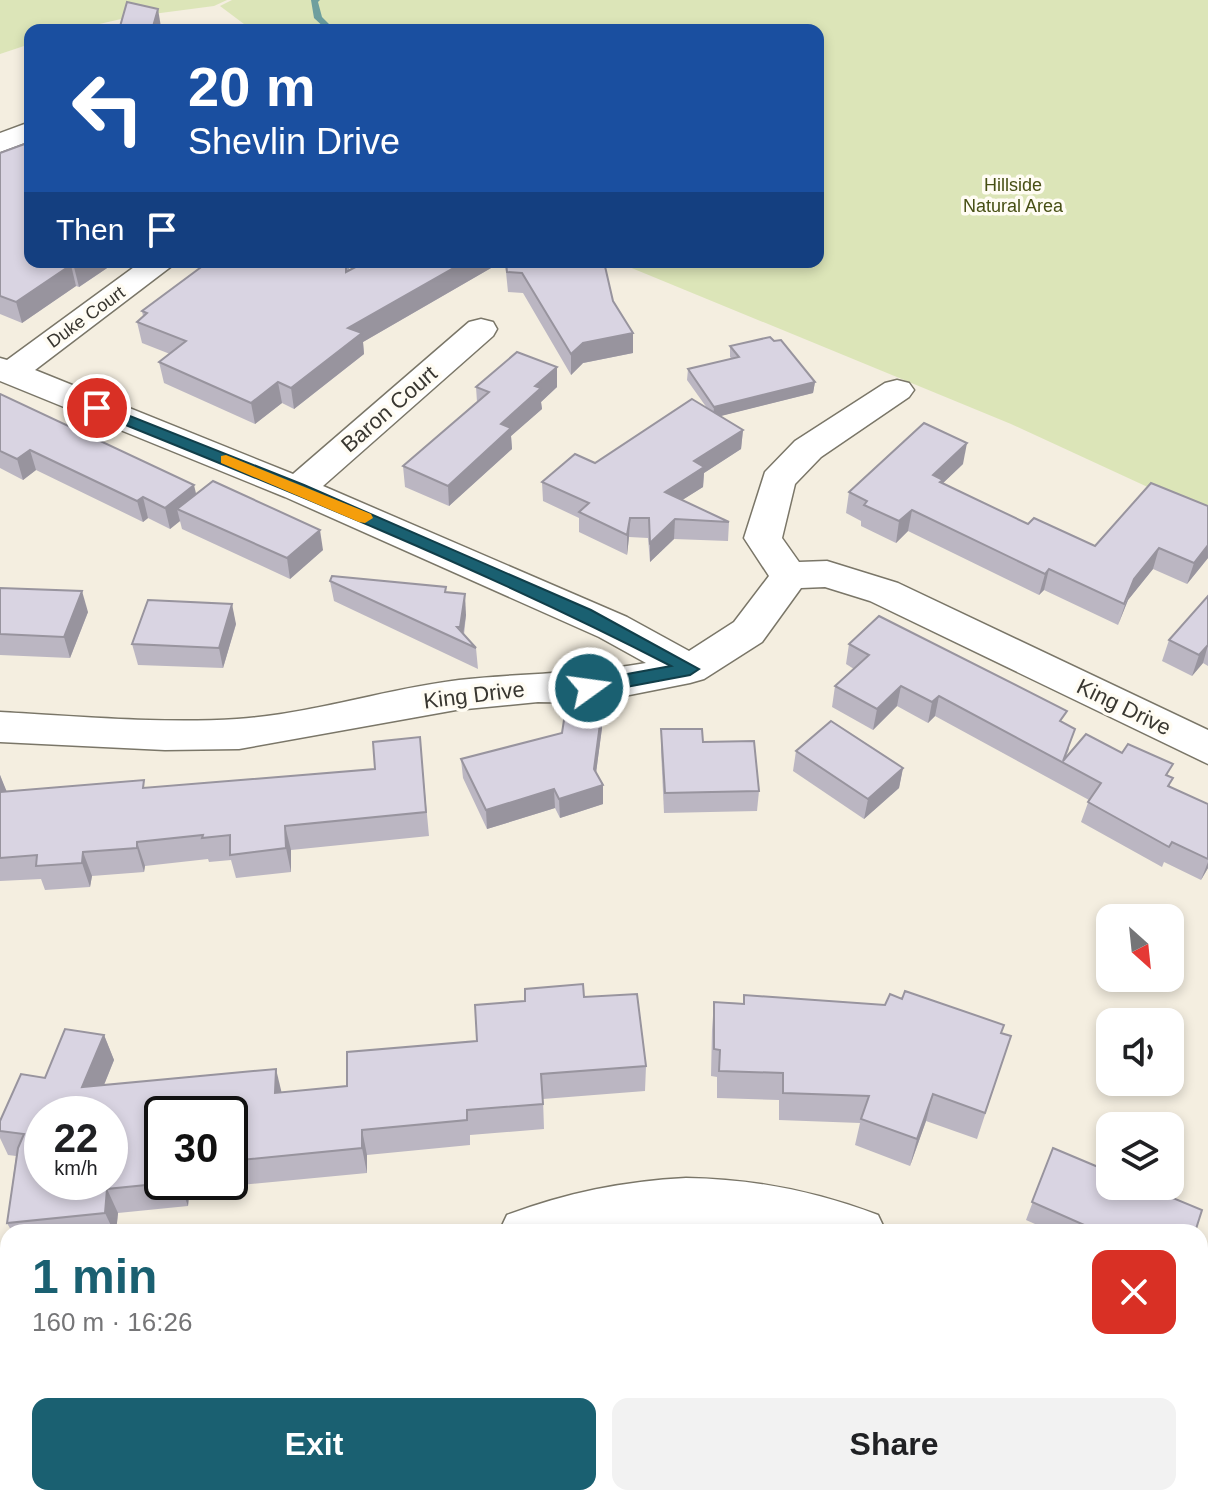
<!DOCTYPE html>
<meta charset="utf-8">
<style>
body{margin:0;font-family:Helvetica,sans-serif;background:#f2f2f2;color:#202124;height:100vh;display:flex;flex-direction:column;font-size:30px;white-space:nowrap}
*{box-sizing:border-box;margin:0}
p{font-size:26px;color:#757577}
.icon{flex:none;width:44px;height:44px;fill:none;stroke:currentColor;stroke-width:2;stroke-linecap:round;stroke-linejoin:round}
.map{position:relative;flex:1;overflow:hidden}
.details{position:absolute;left:0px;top:1224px;width:1208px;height:282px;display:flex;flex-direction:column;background:#fff;border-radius:24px 24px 0 0;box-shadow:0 4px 12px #0003}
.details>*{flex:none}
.banner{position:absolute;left:24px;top:24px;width:800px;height:244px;border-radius:16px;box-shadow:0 4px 12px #0003;background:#1a4fa0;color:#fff;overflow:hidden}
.needle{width:52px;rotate:153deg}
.fabs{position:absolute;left:1096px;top:904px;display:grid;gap:16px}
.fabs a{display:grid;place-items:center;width:88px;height:88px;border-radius:16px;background:#fff;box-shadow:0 4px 12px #0003;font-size:40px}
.speed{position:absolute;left:24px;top:1096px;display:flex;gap:16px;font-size:40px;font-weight:700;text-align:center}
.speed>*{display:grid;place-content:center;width:104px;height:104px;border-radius:50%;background:#fff;box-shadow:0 4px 12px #0003;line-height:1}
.speed small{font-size:20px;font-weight:400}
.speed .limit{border:4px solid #111;border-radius:12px;background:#fff;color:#111}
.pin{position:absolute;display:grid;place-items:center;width:68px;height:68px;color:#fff;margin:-34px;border:4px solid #fff;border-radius:50%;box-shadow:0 2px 8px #0007}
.me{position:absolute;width:88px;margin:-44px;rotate:76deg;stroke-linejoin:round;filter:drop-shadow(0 0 6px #0008)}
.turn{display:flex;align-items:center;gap:28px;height:168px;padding:0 32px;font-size:36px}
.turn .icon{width:104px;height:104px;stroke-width:2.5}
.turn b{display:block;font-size:56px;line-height:68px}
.then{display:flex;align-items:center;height:76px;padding:0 32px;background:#0003;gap:16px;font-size:30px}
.round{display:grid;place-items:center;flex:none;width:84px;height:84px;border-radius:16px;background:#f2f2f2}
.headline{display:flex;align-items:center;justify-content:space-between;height:136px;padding:0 32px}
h1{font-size:48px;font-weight:800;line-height:60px;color:#1a6071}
.primary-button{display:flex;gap:16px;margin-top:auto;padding:16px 32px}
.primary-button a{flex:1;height:92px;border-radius:16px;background:#1a6071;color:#fff;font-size:32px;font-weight:800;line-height:92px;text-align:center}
.primary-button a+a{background:#f2f2f2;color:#202124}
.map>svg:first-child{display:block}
</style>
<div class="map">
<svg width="1208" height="1505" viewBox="0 0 1208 1505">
<rect width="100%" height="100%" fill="#f4eee0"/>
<g fill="#dce5b8">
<path d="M0,0H227L214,6L130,17L73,30H30V44L0,54Z"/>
<path d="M232,0H1208V510L1165,495L1011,424L617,262H818V30H252L220,6Z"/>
</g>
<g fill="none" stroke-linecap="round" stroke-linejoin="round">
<path fill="#6e9f9e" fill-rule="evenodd" d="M311,0H320L318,2L322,17L335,30H327L314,18Z"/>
<defs>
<g id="minor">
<path d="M30,122V141L0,152V133Z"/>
<path d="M141,262H177L35,370L293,474L469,322L481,319L493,322L497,329L493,336L323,486L627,617L689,651L734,622L769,576L744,538L765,472L795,441L885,383L897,380L909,383L914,390L909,397L821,457L795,484L782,538L799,562L827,561L898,583L1208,730V764L870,601L825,587L801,588L762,642L704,679L690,683L589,703L538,702L456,710L239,749L165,750L0,742V712C78,716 159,724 237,719C312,714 385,689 459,680C522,673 584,674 646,663L599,637L285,497L0,381V358L7,360Z"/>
<path d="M686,1178C754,1179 815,1191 878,1215L886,1232H775L686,1226L612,1232H499L507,1215C565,1193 624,1181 686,1178Z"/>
<rect x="0" y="1281" width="8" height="52"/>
<rect x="1200" y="1396" width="8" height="56"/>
<rect x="742" y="1498" width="58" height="7"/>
</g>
</defs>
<use href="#minor" stroke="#7a7668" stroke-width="3"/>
<use href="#minor" fill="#fff" fill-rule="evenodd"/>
</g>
<g fill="#bbb6c2" fill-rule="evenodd">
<path d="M0,153L116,262L79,287L76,286L22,323L0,314Z"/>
<path d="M229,262H349V271L365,262H498V264L363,342L364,354L294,409L282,403L255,424L164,383L159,362L170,354L142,343L137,322L143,316L142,311Z"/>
<path d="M505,262H604L613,301L633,333V353L583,363L571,375L523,293L508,292Z"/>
<path d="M774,341L815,382L813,393L720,416L743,430L741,449L704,473L703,487L682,500L729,522L728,541L674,539L650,562L648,538L629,537L627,555L579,532V518L543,501L542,482L595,463L707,408L687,380L688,369L732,359L730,357V346Z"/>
<path d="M557,367V387L541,402L542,409L511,436L512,449L449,506L405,487L403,466L477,402L476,387Z"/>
<path d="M0,394L196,494L323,550L290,579L182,529L180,521L170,529L148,518L143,522L36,470L23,480L0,468Z"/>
<path d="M963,464L943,483L1028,524L1095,546L1208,506V558L1187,584L1153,569L1128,600L1118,625L1044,590L1039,595L908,531L896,543L861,526V521L846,513L849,492Z"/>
<path d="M330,581L447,593L466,615L464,635L476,648L478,669L334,601Z"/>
<path d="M0,588L88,612L70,658L0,655Z"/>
<path d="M1208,596V666L1203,663L1192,676L1162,661L1169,640Z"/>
<path d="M236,624L223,668L138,665L132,644Z"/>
<path d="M849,644L1064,723L1069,749L1066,757L1168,776L1170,787L1208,804V868L1201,880L1164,862L1162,867L1081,822L1089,800L935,716L928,723L897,706L873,730L832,707L835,686L854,669L846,664Z"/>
<path d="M602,709V728L596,773L603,785V804L560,818L555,808L487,829L463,778L461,759L562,733Z"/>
<path d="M661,729L703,742L759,791L757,811L664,813L661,750Z"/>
<path d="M796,751L903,768L899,788L864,819L793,771Z"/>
<path d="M422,761L429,836L291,850V872L236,878L231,860L209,862L208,859L145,866L144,872L92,876L90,887L45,890L41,879L0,881V775L6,792L146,788L375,769Z"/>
<path d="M744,995L1002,1033L1011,1036L977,1139L926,1121L910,1166L855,1145L860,1123L779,1120V1100L717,1098V1077L711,1076L712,1030L714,1002L743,1003Z"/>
<path d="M584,997L646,1066L645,1091L543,1099L544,1129L470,1135V1145L367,1155V1173L209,1188V1194L189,1195L188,1206L118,1213L116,1232H12L7,1223L16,1156L8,1155L0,1138V1121L45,1078L104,1035L114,1060L104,1085L282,1092L347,1086L477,1041ZM230,1114V1182H162Z"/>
<path d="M1053,1148L1195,1232H1053L1026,1220Z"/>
<path d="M0,1389H8V1496L0,1495Z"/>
<path d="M122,1498H221L181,1505H125Z"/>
<path d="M324,1498H483V1505H325Z"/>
<path d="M516,1498H580L574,1505H523Z"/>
<path d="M890,1498H995L998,1505H892Z"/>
</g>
<g fill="#98949e">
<path d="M158,9L161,27L160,30H152Z"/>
<path d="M81,262H116L79,287L74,267Z"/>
<path d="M464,262H498V264L363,342L364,354L294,409L291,388L348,328Z"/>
<path d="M71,265L76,286L22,323L16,302Z"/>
<path d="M633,333V353L583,363L571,375V354L583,343Z"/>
<path d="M557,367V387L541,402L542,409L511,436L512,449L449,506L448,486L535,386Z"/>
<path d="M278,382L282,403L255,424L251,403Z"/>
<path d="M815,382L813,393L713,418L714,407Z"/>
<path d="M743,430L741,449L704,473L703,487L665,511V492L694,461Z"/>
<path d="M967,443L963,464L942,484L933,475Z"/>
<path d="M30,450L36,470L23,480L17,459Z"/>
<path d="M194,485L199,506L177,509L180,521L170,529L165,508Z"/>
<path d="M143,497L148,518L143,522L137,501Z"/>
<path d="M912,510L908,531L896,543L899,521Z"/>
<path d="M630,518L629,537L627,555V535Z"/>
<path d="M675,519L674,539L650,562V543Z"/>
<path d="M320,530L323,550L290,579L287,558Z"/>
<path d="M1208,545V558L1187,584L1194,563Z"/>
<path d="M1159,548L1153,569L1128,600L1118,625L1134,579Z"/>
<path d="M1049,569L1044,590L1039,595L1045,574Z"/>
<path d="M82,591L88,612L70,658L64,637Z"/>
<path d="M465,594L466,615L462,642L461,641L460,627Z"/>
<path d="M232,604L236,624L223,668L219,648Z"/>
<path d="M1208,645L1203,663L1192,676L1199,655Z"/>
<path d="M901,686L897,706L873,730L877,709Z"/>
<path d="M939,696L935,716L928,723L932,702Z"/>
<path d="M602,709V728L594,788V769Z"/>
<path d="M903,768L899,788L864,819L868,799Z"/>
<path d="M0,775L9,797L0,812Z"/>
<path d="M603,785V804L560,818L559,799Z"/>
<path d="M554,789L555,808L487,829L486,810Z"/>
<path d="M285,826L291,850V872L286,848Z"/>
<path d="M137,842L145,866L144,872L137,848Z"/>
<path d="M83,852L92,876L90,887L82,863Z"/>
<path d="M1208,862V868L1201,880Z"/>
<path d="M104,1035L114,1060L93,1112L82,1087Z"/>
<path d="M276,1069L282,1094L275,1093Z"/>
<path d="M933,1094L926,1121L910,1166L917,1139Z"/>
<path d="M362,1130L367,1155V1173L362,1148Z"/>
<path d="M179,1182H184L189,1195L188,1206Z"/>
<path d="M107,1189L118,1213L116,1232H114L105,1213Z"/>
<path d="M560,1498H580L574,1505H554Z"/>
</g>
<g fill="#d9d4e2" stroke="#98949e" stroke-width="2" fill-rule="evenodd">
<path d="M127,2L158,9L152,30H119Z"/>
<path d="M30,142V262H81L74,267L71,265L16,302L0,296V153Z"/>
<path d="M208,262H213L223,266L229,262H346V272L365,262H464L348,328L362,333L291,388L278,382L251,403L159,362L186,341L137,322L147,313L142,311Z"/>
<path d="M506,262H604L613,301L633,333L583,343L571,354L522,273L507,272Z"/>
<path d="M770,337L774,341L781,340L815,382L714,407L688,369L739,357L730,346Z"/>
<path d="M517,352L557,367L535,386L541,388L501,424L511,428L448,486L403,466L489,392L476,387Z"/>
<path d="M0,394L194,485L165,508L143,497L137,501L30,450L17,459L0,451Z"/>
<path d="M692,399L743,430L694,461L704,467L665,492L729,522L675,519L650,543L649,518H630L627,535L579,512L589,503L542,482L575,454L595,463Z"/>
<path d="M924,423L967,443L933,475L943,480L940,482L1028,524L1034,518L1095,546L1151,483L1208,506V545L1194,563L1159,548L1134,579L1124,604L1049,569L1045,574L912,510L899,521L864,505L867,501L849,492Z"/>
<path d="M213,481L320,530L287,558L177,509Z"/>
<path d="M332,576L446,587L445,592L465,594L460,627H457L476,648L330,581Z"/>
<path d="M0,588L82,591L64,637L0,634Z"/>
<path d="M1208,596V645L1199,655L1169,640Z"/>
<path d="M148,600L232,604L219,648L132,644Z"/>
<path d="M879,616L1067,711L1060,721L1075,729L1063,761L1086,734L1122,753L1128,744L1173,764L1166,775L1173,778L1168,786L1208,804V859L1172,842L1169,847L1088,802L1101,783L939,696L932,702L901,686L877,709L835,686L869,655L849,644Z"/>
<path d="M566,707L602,709L594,769L603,785L559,799L554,789L486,810L461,759L562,733Z"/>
<path d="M831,721L903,768L868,799L796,751Z"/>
<path d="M661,729H702L703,742L754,741L759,791L665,793Z"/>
<path d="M420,737L426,812L285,826L286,848L230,855V835L202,838L203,835L137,842V848L83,852L82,863L36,866L37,855L0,858V792L144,780L143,788L375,769L373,742Z"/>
<path d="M583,984L584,997L637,994L646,1066L541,1074L543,1104L467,1110V1120L362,1130V1148L230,1161V1114H162V1182H176L107,1189L105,1213L7,1223L18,1148L24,1134L0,1131V1121L21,1074L45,1078L65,1029L104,1035L82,1087L276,1069L275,1093L347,1086V1052L477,1041L475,1005L525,1001V989ZM42,1114H110V1182H42Z"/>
<path d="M905,991L1004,1025L1001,1033L1011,1036L985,1113L933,1094L917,1139L861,1119L869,1096L783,1093V1073L719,1071L720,1050L714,1049V1002L744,1004V995L885,1005L890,994L902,999Z"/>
<path d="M1053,1148L1110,1172V1186H1144L1202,1210L1195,1232H1100L1032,1202Z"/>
<rect x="0" y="1389" width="8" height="92"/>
<path d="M324,1498H374L324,1501Z"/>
<rect x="413" y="1498" width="67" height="7"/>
<path d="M536,1498H560L554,1505H544Z"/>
<path d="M905,1498H995L998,1505H908Z"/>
</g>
<path fill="#1a6071" stroke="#113e49" stroke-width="2" d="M97,403L304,485L591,610L699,669L690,675L589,694L583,692L581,688L589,681L671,666C483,569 287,490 91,411L89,408Z"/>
<path fill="#f59e0b" d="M226,455L371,514L373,518L365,523L359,522L221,463V456Z"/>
<g text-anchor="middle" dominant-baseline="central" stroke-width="7" stroke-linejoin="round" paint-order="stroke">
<g font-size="18" fill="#474f14" stroke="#fffcf3">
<text x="1013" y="185">Hillside<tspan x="1013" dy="21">Natural Area</tspan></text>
</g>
<g font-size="18" fill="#393731" stroke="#fffcf3">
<text transform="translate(86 317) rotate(-36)">Duke Court</text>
</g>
<g font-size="22" fill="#393731" stroke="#fffcf3">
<text transform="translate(389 409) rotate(-41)">Baron Court</text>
<text transform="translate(474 695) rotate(-7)">King Drive</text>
<text transform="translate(1124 707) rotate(26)">King Drive</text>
</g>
</g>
</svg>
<div class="fabs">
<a><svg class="needle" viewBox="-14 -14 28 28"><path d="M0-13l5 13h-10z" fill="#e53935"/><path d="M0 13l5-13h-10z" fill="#757577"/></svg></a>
<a><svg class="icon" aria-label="sound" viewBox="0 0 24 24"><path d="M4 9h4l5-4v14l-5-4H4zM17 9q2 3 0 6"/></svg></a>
<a><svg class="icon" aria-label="layers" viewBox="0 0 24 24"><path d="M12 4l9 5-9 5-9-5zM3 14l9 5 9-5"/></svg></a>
</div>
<div class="speed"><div>22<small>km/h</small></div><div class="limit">30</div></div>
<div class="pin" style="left:97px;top:408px;background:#d93025"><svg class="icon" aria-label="arrive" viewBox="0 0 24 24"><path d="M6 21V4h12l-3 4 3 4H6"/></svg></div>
<svg class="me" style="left:589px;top:688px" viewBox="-20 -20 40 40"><circle r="17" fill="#1a6071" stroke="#fff" stroke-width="3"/><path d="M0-11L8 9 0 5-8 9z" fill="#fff"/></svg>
<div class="banner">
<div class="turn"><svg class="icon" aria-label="left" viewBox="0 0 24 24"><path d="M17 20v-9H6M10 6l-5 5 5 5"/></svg><div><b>20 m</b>Shevlin Drive</div></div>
<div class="then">Then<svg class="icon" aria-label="arrive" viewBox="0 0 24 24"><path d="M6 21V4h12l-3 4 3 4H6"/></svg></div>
</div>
<section class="details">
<div class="headline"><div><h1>1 min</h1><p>160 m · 16:26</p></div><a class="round" style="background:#d93025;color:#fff"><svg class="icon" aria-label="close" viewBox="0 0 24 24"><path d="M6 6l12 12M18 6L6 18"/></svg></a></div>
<div class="primary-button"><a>Exit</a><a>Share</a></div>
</section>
</div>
